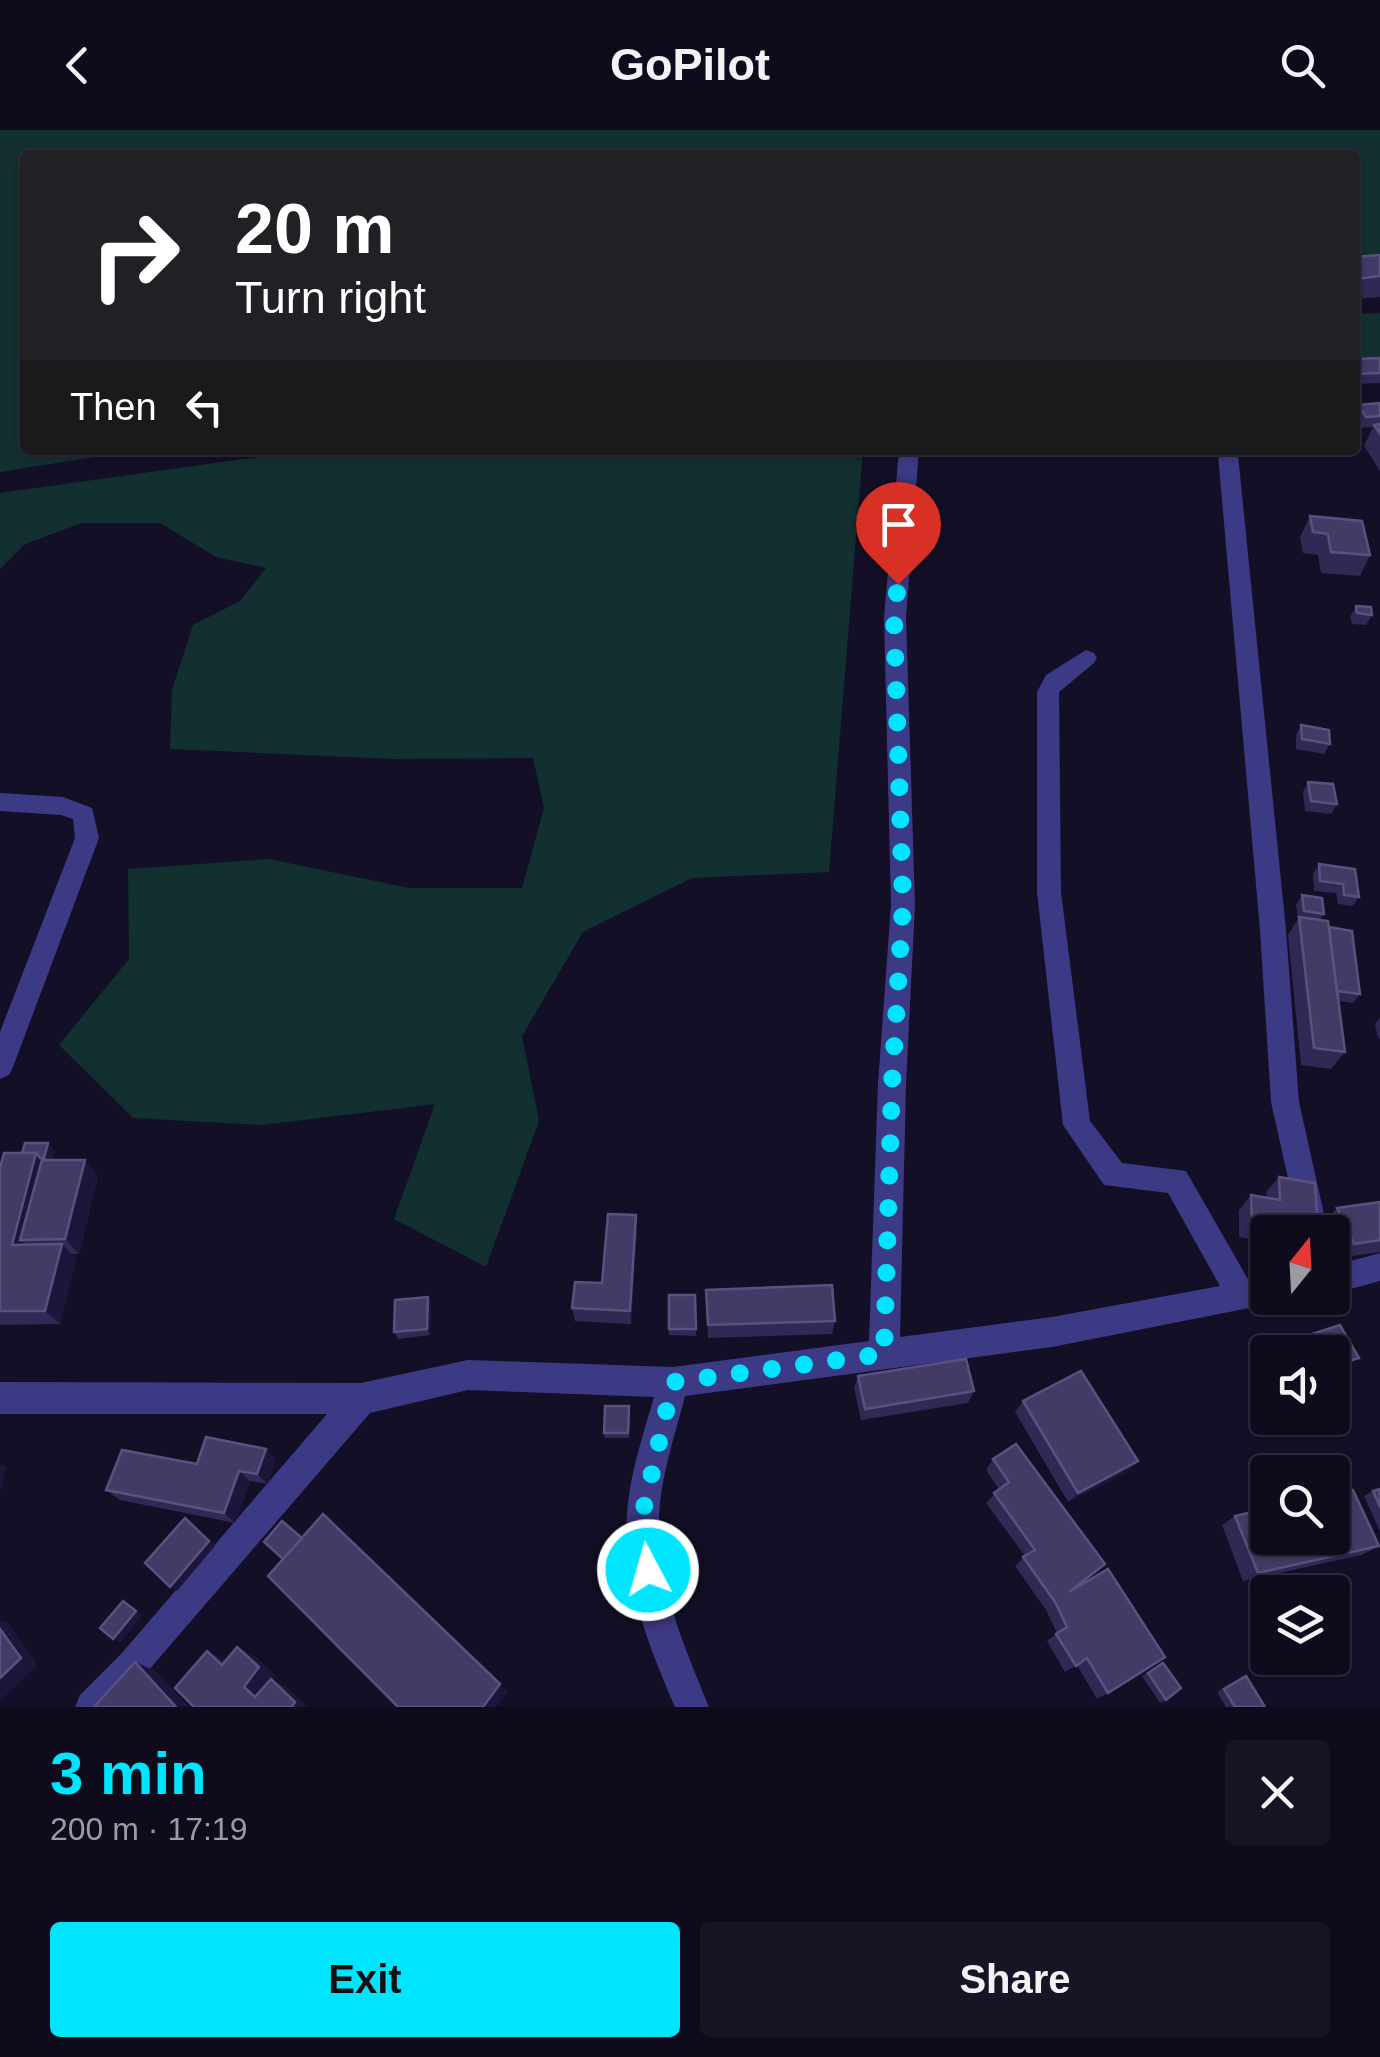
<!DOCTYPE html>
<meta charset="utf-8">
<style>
body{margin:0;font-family:Arial,sans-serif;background:#171425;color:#f1f3f6;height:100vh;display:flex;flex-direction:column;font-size:38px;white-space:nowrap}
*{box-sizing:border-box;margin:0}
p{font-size:32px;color:#9b9ba3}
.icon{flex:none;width:55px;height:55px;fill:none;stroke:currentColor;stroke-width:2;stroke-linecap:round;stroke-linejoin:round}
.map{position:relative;height:1577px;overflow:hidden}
.panel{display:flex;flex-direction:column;background:#0e0b1c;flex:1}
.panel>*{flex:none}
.hud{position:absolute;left:20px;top:20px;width:1340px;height:305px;border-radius:10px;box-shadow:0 2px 8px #0004,0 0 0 2px #2e2b3b;background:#202124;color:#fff;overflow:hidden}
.needle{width:65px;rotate:18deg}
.buttons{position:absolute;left:1250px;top:1085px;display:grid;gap:20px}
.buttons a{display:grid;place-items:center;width:100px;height:100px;border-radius:10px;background:#0e0b1c;box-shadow:0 2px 8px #0004,0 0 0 2px #2e2b3b;font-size:50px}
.pin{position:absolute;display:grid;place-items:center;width:85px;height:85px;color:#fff;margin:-102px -42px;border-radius:50% 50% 50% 0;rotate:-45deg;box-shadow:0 0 10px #0007}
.pin .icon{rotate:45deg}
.me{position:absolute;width:110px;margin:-55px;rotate:354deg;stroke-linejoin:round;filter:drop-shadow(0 0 8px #0008)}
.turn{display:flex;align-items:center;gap:35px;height:210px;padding:0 50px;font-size:45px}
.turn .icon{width:130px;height:130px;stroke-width:2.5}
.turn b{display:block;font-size:70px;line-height:85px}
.then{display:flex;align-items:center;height:95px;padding:0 50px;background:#0003;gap:20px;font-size:38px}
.round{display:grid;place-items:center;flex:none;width:105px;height:105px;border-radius:10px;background:#171425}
.headline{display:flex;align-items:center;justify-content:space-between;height:170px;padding:0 50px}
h1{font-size:60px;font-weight:800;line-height:75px;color:#00e5ff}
.button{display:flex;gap:20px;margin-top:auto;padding:20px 50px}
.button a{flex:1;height:115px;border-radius:10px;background:#00e5ff;color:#111;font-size:40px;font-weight:800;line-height:115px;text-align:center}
.button a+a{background:#171425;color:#f1f3f6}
header{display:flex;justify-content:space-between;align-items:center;height:130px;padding:0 50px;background:#0e0b1c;font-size:45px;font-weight:800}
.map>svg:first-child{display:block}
</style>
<header><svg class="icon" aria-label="back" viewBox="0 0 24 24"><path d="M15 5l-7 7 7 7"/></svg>GoPilot<svg class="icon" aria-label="search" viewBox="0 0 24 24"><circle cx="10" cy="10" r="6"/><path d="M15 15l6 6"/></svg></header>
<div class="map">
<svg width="1380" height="1577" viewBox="0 0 1380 1577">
<rect width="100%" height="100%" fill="#130f26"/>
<g fill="#12302f">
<path d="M0,0H1380V128L1355,131V25H25V320H139L0,342Z"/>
<path d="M1380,183V229L1355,231V184Z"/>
<path d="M307,320H863L829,742L692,748L583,802L522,906L539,991L486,1137L394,1089L435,974L262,995L133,988L59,915L129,829L128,739L269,729L409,758H522L544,678L533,628L394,629L170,619L172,560L193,495L240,471L266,438L216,427L160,393H82L25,414L0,439V363Z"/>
</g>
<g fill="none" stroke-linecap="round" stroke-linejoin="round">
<g fill="#3d3a85" fill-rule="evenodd">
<path d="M899,320H919L906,487L915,775L906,954L900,1207L1052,1187L1220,1156L1168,1063L1104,1055L1063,995L1037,762V562L1046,545L1086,520L1094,523L1097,528L1094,533L1059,562L1061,762L1090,991L1122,1033L1186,1041L1249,1151L1268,1148V1168H1281L1279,1172L1052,1217L685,1266C676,1301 664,1337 660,1373C652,1444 683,1513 709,1577H675C648,1514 619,1443 628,1373C632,1337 644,1302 654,1267L468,1260L370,1283L117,1577H75L80,1565L122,1523L327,1284H0V1252L361,1253L468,1230L673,1237L869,1211L878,954L891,775L884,487Z"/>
<path d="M1224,320L1235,321L1238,325L1286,800L1299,972L1328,1102H1300L1271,972L1260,800L1218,325Z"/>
<path d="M0,663L63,667L92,678L99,708L13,937L9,945L0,949V902L75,708L73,689L61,685L0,681Z"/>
<path d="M1380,1123V1151L1332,1164V1136Z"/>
</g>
</g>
<g fill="#312854">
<path d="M1380,125V167L1355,169V127Z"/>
<path d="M1380,228V253L1355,254V229Z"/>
<path d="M1380,273V341L1364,316L1373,297L1361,298L1355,289V282L1358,275Z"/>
<path d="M1310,386L1370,425L1360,446L1321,443L1318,425L1303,423L1300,407Z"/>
<path d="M1356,476L1372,485L1366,495L1352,494L1350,487Z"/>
<path d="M1301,595L1330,614L1324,624L1296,619V605Z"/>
<path d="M1308,652L1337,674L1331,684L1305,681L1303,662Z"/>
<path d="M1319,734L1359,767L1353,776L1338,774L1336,763L1314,761L1313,744Z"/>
<path d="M1302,765L1324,784L1320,790L1329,797L1360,864L1353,873L1338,871L1345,922L1331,939L1301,935L1288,805L1298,789L1296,775Z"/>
<path d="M1380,888V909L1378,908L1375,894Z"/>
<path d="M55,1021L52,1030L98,1046L79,1124H71L76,1129L60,1194L0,1195V1038Z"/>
<path d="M1279,1047L1318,1102H1268V1112L1239,1107V1080L1251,1065L1267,1068L1266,1062Z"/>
<path d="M1380,1072V1122L1339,1128L1332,1114V1102H1328L1323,1093L1337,1078Z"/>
<path d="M637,1100L631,1194L575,1191L572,1178L602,1153Z"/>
<path d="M706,1160L835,1191L832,1204L708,1208Z"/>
<path d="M669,1165H695L696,1206L669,1205Z"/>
<path d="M431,1174L430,1205L398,1209L394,1202Z"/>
<path d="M1340,1195L1359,1228L1351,1234L1332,1240V1222H1268V1234L1262,1224L1269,1218Z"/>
<path d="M858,1246L974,1261L968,1273L861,1290L854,1258Z"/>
<path d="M1023,1271L1138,1331L1127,1342L1068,1372L1015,1282Z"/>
<path d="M630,1282L629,1308H605L604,1303Z"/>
<path d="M1016,1314L1108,1563L1097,1569L1077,1535L1065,1542L1047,1511L1057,1503L1046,1480L1015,1436L1025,1426L986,1373L999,1359L986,1340L993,1329Z"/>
<path d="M276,1329L268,1354L250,1351L235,1393L120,1370L106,1360L197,1334Z"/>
<path d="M1380,1359V1401L1364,1366L1373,1361Z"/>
<path d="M1235,1386L1379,1416L1362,1425L1243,1451L1222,1395Z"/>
<path d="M1163,1533L1166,1570L1160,1573L1142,1546Z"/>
<path d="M1246,1546L1265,1577H1226L1217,1562Z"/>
</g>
<g fill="#1d163a">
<path d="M48,1013L55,1021L51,1036L44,1028Z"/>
<path d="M36,1023L50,1039L20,1110L29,1118L12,1115Z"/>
<path d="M85,1030L98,1046L79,1124L65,1109Z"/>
<path d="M636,1085L637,1100L631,1194L630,1181Z"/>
<path d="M62,1114L76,1129L60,1194L45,1181Z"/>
<path d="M428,1167L431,1174L430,1205L427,1199Z"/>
<path d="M1359,1228L1351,1234L1332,1240V1236Z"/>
<path d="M266,1319L276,1329L268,1354L257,1344Z"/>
<path d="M1138,1331L1127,1342L1068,1372L1078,1363Z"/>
<path d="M0,1334L6,1337L0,1364Z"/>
<path d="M239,1341L250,1351L235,1393L224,1383Z"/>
<path d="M185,1388L215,1416L177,1461L170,1457Z"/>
<path d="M123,1471L143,1485L121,1512L113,1509Z"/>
<path d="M0,1490L8,1493L38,1535L0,1571Z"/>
<path d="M237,1517L255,1526L276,1546L273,1550L287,1557L308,1577H292L255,1567L244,1557Z"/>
<path d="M207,1521L226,1530L222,1535Z"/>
<path d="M135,1532L156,1541L189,1577H176Z"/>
<path d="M500,1554L508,1562L496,1577H483Z"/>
</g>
<g fill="#433a66" stroke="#5a527e" stroke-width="2.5">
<path d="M1380,125V146L1355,149V127Z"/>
<path d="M1380,228V243L1355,244V229Z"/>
<path d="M1380,273V286L1366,287L1358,275Z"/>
<path d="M1380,294V304L1374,295Z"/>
<path d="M1310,386L1362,391L1370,425L1331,422L1328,404L1313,402Z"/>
<path d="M1356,476L1371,477L1372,485L1357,483Z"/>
<path d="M1301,595L1329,600L1330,614L1302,609Z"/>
<path d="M1308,652L1333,654L1337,674L1311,671Z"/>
<path d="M1319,734L1355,739L1359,767L1344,765L1343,754L1320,751Z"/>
<path d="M1302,765L1322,768L1324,784L1304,781Z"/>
<path d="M1299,787L1328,791L1345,922L1314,918Z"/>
<path d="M1329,797L1352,801L1360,864L1337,861Z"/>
<path d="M25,1013H48L44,1028H40L36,1023H22Z"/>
<path d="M4,1023H36L12,1115L62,1114L45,1181H0V1038Z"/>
<path d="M42,1030H85L65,1109L20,1110Z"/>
<path d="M1279,1047L1315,1053L1318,1102H1308L1252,1093L1251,1065L1280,1070Z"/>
<path d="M1380,1072V1110L1354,1114L1337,1078Z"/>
<path d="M608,1084L636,1085L630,1181L572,1178L575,1152L602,1153Z"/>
<path d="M832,1155L835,1191L708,1195L706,1160Z"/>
<path d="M669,1165H695L696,1199H669Z"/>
<path d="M428,1167L427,1199L394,1202L395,1170Z"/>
<path d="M1340,1195L1359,1228L1332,1236V1222H1272L1269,1218Z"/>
<path d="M966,1229L974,1261L865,1279L858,1246Z"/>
<path d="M1081,1241L1138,1331L1078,1363L1023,1271Z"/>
<path d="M605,1276H629L628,1303H604Z"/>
<path d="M206,1307L266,1319L257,1344L239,1341L224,1383L106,1360L122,1320L197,1334Z"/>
<path d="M1016,1314L1105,1434L1069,1462L1108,1439L1165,1527L1108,1563L1087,1528L1076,1536L1056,1504L1067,1497L1055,1472L1023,1427L1035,1420L994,1363L1009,1352L993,1329Z"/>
<path d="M1380,1359V1377L1373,1361Z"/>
<path d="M1353,1360L1379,1416L1258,1443L1235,1386L1268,1378V1408H1332V1364Z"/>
<path d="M323,1384L500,1554L483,1577H398L268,1446Z"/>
<path d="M185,1388L209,1411L170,1457L145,1433Z"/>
<path d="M282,1391L302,1408L283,1429L264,1412Z"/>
<path d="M123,1471L136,1481L113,1509L100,1498Z"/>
<path d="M0,1499L21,1528L0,1548Z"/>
<path d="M237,1517L259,1537L244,1557L255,1567L271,1549L295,1572L292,1577H194L175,1558L207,1521L222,1535Z"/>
<path d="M135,1532L176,1577H94Z"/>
<path d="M1163,1533L1181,1558L1166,1570L1148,1543Z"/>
<path d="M1246,1546L1265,1577H1235L1224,1559Z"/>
</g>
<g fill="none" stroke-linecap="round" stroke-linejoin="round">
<path stroke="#00e5ff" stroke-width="18" stroke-dasharray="0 32.4" d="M648,1440L642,1386L673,1252L884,1224L892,954L903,774L894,488L898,454"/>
</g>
</svg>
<div class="buttons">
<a><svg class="needle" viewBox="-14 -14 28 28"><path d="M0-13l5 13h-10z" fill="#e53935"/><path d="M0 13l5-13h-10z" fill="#9b9ba3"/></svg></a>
<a><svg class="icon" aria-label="sound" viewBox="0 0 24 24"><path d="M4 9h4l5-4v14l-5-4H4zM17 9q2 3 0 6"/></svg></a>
<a><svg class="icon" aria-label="search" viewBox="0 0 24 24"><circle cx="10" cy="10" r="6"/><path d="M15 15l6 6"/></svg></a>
<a><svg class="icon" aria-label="layers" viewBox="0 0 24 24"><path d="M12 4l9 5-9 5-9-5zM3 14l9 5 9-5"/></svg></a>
</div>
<div class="pin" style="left:898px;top:454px;background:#d93025"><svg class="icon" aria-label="arrive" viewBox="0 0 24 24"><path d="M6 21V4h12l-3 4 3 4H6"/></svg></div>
<svg class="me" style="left:648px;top:1440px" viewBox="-20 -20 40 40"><circle r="17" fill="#00e5ff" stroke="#fff" stroke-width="3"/><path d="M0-11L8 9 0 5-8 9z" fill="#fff"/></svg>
<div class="hud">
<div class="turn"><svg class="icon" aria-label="right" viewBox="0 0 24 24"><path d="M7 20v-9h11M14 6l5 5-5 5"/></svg><div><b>20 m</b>Turn right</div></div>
<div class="then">Then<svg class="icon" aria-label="left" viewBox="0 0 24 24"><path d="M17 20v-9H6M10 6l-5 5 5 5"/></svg></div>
</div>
</div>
<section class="panel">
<div class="headline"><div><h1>3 min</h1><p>200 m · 17:19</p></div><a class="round"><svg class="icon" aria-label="close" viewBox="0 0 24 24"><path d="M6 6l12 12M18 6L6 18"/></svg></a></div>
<div class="button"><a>Exit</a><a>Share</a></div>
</section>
